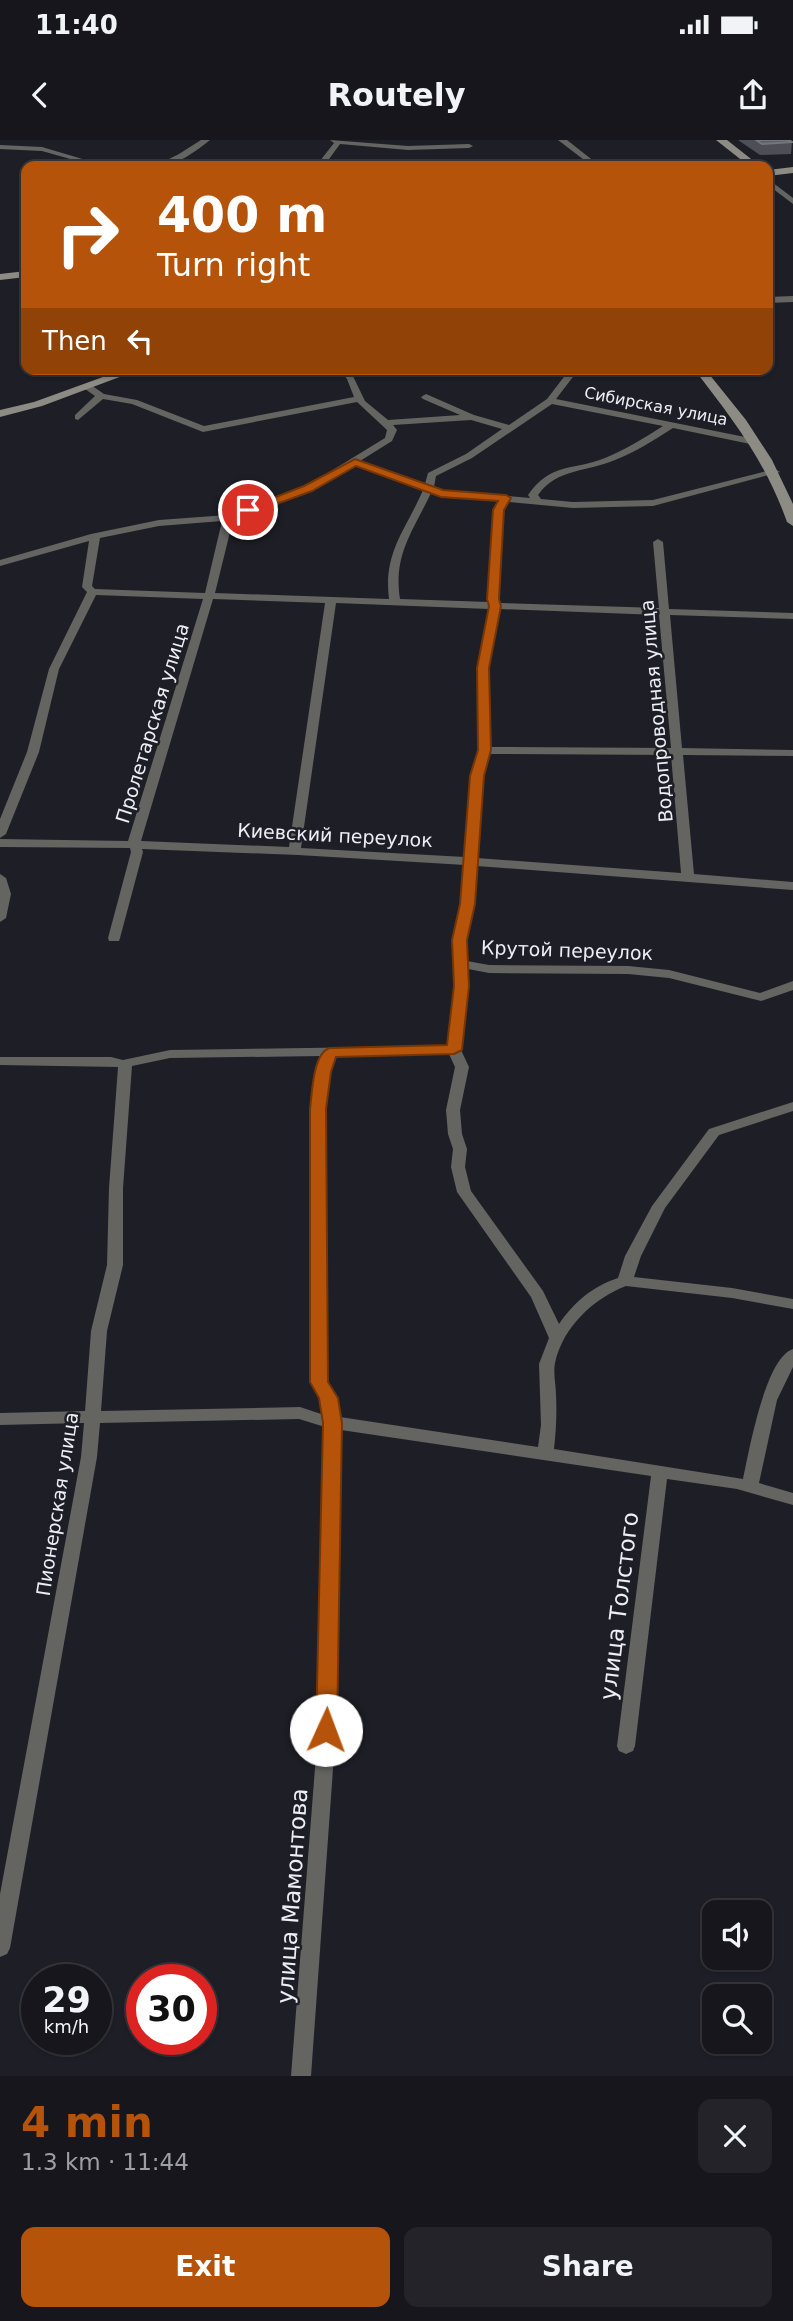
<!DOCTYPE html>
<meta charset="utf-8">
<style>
body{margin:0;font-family:"DejaVu Sans",sans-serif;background:#232329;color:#f1f3f6;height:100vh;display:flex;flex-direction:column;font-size:26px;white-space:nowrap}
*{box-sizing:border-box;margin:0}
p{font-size:23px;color:#9e9fa3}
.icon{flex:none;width:38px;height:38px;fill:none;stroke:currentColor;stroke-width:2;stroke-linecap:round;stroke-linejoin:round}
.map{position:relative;height:1936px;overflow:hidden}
.panel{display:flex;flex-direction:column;background:#16161c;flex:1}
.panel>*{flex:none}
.hud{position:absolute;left:21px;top:21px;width:752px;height:214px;border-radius:14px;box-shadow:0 2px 5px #0004,0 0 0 2px #35353b;background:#b45309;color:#fff;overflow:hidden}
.fabs{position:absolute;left:702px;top:1760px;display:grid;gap:14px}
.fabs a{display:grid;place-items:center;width:70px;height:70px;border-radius:14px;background:#16161c;box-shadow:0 2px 5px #0004,0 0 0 2px #35353b;font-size:35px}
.speed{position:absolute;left:21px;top:1824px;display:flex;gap:14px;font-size:35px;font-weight:700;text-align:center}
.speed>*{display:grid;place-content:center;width:91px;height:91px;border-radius:50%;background:#16161c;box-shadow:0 2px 5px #0004,0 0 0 2px #35353b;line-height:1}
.speed small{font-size:18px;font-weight:400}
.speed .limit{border:10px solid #d22;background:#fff;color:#111}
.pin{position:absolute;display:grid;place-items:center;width:60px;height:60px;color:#fff;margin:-30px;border:4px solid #fff;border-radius:50%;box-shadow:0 2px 7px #0007}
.me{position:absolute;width:77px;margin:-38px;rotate:2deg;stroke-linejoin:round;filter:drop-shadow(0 0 5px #0008)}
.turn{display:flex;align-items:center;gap:24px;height:147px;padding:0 21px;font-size:32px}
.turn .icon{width:91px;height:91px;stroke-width:2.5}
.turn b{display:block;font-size:49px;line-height:60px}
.then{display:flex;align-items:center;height:66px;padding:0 21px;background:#0003;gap:14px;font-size:26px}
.round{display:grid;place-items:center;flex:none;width:74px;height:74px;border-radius:14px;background:#232329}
.head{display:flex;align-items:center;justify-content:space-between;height:119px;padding:0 21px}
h1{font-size:42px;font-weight:700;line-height:52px;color:#b45309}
.button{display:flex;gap:14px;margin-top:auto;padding:14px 21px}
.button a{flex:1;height:80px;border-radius:14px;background:#b45309;color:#fff;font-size:28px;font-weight:700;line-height:80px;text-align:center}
.button a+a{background:#232329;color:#f1f3f6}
.status{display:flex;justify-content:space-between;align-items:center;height:49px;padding:0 35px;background:#16161c;direction:ltr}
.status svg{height:19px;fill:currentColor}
header{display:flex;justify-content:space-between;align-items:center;height:91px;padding:0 21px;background:#16161c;font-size:32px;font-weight:700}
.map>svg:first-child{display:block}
</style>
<div class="status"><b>11:40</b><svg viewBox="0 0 49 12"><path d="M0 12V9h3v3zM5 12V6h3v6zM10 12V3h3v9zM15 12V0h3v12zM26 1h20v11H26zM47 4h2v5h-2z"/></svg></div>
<header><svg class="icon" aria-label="back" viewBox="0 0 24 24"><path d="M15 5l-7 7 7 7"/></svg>Routely<svg class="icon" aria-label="share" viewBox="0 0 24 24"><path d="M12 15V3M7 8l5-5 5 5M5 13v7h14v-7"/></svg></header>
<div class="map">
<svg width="793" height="1936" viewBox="0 0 793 1936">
<rect width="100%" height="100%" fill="#1e1e26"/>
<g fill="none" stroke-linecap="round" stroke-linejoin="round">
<g fill="#646460" fill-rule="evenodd">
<path d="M201,0H210C195,12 175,27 155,26L179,14Z"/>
<path d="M330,0L408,6L469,4L473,6L469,8L408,10L340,4L324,26H316L334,3Z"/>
<path d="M558,0H567L600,26H592Z"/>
<path d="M0,5L42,7L106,26H95L42,11L0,9Z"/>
<path d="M768,39L793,58V64L768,45Z"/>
<path d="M793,156V162L768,163V157Z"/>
<path d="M339,229L350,230L365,261L388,280L460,275L423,259L421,257L426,254L474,275L509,285L547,259L570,229H579L556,259L755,299L760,302L755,305L673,288C654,300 636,312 615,320C588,332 557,328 538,355L541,359L573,362L653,360L775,329L780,332L653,366L573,368L509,362L504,370L498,459L499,463L659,468L653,402L658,399L663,402L669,469L793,473V479L670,475L682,608L793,610V616L683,615L694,734L793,742V750L477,726L474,764L466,800L467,821L489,825L628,826L669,830L760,853L793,841V850L761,861L669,838L628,834L489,833L468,829L469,846L461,910L469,927L460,970L462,994L467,1009L465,1027L471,1051L543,1151L559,1184C575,1161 592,1147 618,1138L625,1116L652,1066L709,989L793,962V971L719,995L665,1068L641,1116L634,1137L732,1148L793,1159V1169L732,1158L626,1146C593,1159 563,1187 555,1223C553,1233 556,1245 556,1255C557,1274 556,1291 554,1309L743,1339C749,1312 765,1218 793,1209V1227L777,1260L759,1343L793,1353V1365L737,1349L667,1339L635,1606L633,1611L626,1614L619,1611L617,1606L651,1336L341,1290L334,1615L311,1936H291L316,1615L325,1287L299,1279L100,1283L97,1317L10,1808L7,1814L0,1817V1754L81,1317L84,1283L0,1285V1273L85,1271L91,1191L107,1125L109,1048L118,927L0,925V917H111L123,920L170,910L448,906L455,846L454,800L462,764L465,725L298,715L142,709L143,712L120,798L119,801H109L108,798L131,712L130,708L0,707V699L128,701L203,459L96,455L59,529L39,612L6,694L0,698V679L27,612L49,529L87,452L82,447L89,401L0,426V420L91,394L159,380L227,375L305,347L385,298L387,290L357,262L203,292L132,264L103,259L78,280L75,279V275L95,256L85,249V245H91L104,254L137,260L204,286L354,257L347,239ZM552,264L663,286C644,298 625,310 605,318C572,331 551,322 528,355L530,358L442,350L434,347L436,336L472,318ZM471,280L502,289L466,314L428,333L425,344L360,321L392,301L397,290L393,285ZM354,325L423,350C406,390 383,412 389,459L215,453L233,380L311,351ZM431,353L499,361L494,370L489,462L400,459C393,415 413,391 431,353ZM222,381L205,453L95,449L92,446L100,398L159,386ZM213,459L325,463L289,707L141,701ZM336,463L489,469L478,528L479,610L471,636L465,717L301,708ZM500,469L659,475L671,608L491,607L488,528ZM490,614L671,615L681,733L477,718L483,636ZM449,914L455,927L446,970L448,994L453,1009L451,1027L457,1052L531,1157L549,1198L539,1224L541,1285L538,1307L340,1277L337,1258L327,1242L325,969L330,932L335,916ZM322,916L316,932L311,969V1242L321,1259L324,1275L300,1267L101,1271L107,1191L123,1125V1048L132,926L170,918Z"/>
<path d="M0,734L6,738L11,754L6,778L0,782Z"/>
</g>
<g fill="#8c8b84" fill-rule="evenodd">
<path d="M716,0H727L760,26H749Z"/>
<path d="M793,27V33L768,36V30Z"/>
<path d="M26,131V137L0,140V134Z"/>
<path d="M125,229H141L42,266L0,277V270L34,262Z"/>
<path d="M694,229H705L746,280L772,320L793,364V386L787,382C765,320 733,280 694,229Z"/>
</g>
</g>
<path fill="#4d4e56" d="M738,0H789L792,2L791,14L760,15Z"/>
<path fill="#5e5f67" stroke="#75767d" stroke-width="2" d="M756,0H789L792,2L762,4Z"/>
<path fill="#b45309" stroke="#753606" stroke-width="2" d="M355,319L443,350L506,355L511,358L504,370L499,459L501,466L489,528L491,610L484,636L475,764L467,800L469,846L462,910L454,914L336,917L331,932L326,969L328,1242L338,1258L342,1283L337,1590L334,1596L326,1598L319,1596L316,1590L323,1283L319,1258L310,1242V969C312,954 313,912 330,908L447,905L454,846L452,800L460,764L470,636L478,610L477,528L489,466L487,459L493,370L498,361L441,357L356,326L312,351L252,373L242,370L304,346Z"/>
<g text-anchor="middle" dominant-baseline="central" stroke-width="5" stroke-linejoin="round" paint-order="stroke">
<g font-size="16" fill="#eeeef4" stroke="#1e1e26">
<text transform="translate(656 266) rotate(11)">Сибирская улица</text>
</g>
<g font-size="19" fill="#eeeef4" stroke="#1e1e26">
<text transform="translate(656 571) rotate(-95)">Водопроводная улица</text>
<text transform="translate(152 583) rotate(-73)">Пролетарская улица</text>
<text transform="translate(335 695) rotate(3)">Киевский переулок</text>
<text transform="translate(567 810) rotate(2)">Крутой переулок</text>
<text transform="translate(57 1364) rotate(-81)">Пионерская улица</text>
</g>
<g font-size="23" fill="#eeeef4" stroke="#1e1e26">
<text transform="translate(619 1466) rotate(-83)">улица Толстого</text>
<text transform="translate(292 1756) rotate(-86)">улица Мамонтова</text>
</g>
</g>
</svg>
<div class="fabs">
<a><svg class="icon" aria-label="sound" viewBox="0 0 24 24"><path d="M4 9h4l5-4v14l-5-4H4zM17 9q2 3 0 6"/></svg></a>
<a><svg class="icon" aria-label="search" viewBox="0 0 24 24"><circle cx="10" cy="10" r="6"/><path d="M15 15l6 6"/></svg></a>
</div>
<div class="speed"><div>29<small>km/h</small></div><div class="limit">30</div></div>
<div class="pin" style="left:248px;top:370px;background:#d93025"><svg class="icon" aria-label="arrive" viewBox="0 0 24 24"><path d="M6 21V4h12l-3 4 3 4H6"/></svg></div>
<svg class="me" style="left:326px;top:1590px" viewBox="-20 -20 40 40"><circle r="19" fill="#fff"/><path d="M0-13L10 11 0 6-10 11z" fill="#b45309"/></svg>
<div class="hud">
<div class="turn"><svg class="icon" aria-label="right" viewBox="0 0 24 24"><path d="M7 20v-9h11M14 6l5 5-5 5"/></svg><div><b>400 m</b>Turn right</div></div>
<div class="then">Then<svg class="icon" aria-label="left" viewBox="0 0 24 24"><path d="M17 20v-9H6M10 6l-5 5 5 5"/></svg></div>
</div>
</div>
<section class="panel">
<div class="head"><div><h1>4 min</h1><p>1.3 km · 11:44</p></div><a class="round"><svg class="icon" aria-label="close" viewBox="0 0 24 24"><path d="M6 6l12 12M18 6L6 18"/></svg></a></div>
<div class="button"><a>Exit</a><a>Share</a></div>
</section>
